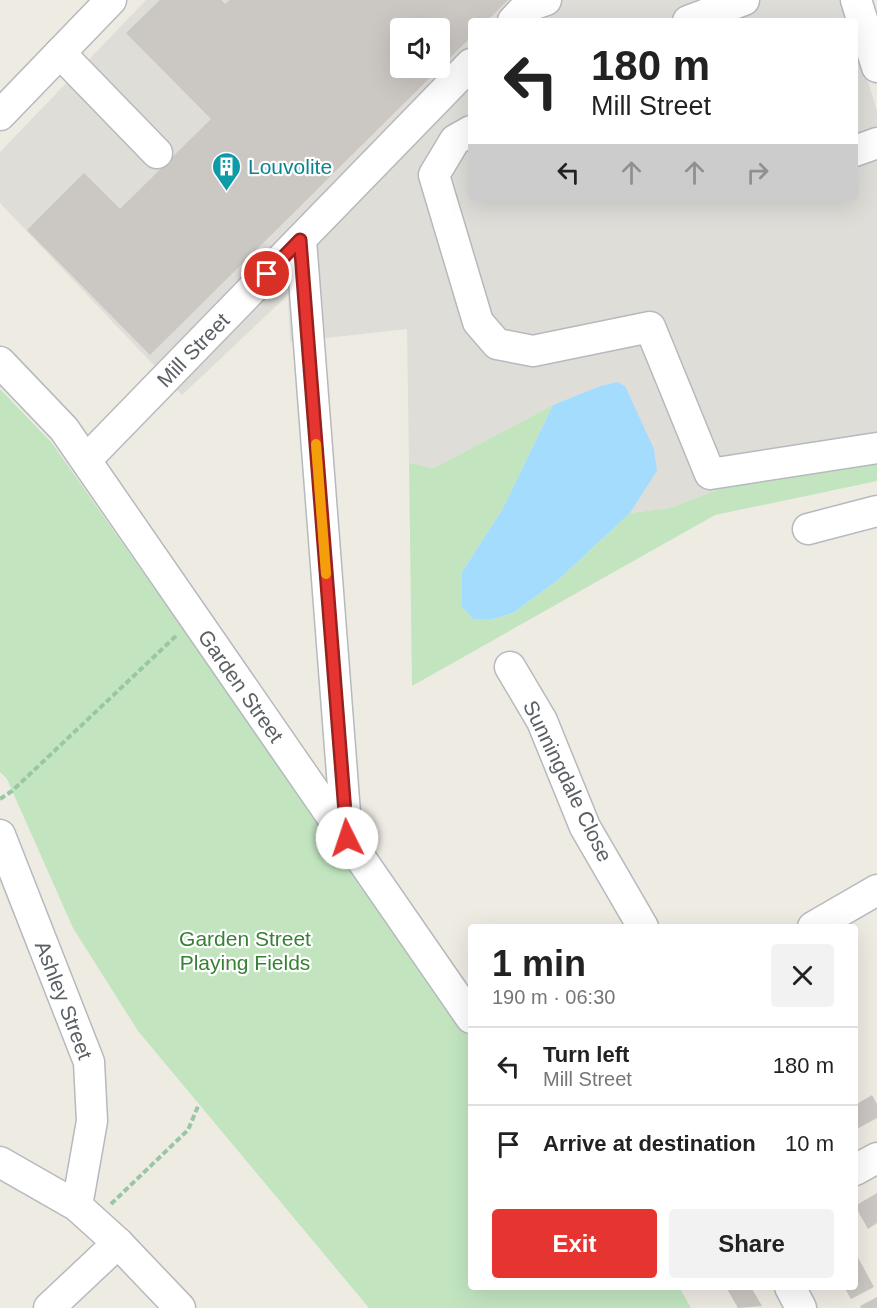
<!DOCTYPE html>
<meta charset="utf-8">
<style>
body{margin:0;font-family:Arial,sans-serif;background:#f2f2f2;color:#222;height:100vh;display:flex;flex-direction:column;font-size:22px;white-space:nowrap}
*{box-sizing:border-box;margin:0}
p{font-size:20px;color:#767676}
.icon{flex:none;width:33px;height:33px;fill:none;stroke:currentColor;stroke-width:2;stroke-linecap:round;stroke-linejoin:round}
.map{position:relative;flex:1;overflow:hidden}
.details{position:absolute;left:468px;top:924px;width:390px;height:366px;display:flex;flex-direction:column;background:#fff;border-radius:6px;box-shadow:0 6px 24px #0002}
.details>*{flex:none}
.top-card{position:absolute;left:468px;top:18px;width:390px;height:183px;border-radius:6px;box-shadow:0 6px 24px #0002;background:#fff;color:#222;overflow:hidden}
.fabs{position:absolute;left:390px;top:18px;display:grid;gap:12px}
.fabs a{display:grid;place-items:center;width:60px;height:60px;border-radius:6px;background:#fff;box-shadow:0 6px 24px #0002;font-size:30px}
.pin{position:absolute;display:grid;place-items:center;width:51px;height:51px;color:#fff;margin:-26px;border:3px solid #fff;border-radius:50%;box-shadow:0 2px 6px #0007}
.me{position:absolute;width:66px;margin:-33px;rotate:356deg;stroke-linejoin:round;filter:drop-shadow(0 0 4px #0008)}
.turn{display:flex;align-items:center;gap:21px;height:126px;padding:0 24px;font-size:27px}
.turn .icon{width:78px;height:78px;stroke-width:2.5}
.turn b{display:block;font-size:42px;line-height:51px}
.lanes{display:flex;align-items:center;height:57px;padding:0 24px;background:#0003;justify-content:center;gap:30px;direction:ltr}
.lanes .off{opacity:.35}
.round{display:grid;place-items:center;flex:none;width:63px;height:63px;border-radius:6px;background:#f2f2f2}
.overview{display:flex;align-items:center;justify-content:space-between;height:102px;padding:0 24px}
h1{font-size:36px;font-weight:800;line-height:45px}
.cta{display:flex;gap:12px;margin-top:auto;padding:12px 24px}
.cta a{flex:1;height:69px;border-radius:6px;background:#e63431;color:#fff;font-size:24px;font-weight:800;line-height:69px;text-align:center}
.cta a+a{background:#f2f2f2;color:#222}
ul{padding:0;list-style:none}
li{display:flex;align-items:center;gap:18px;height:78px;padding:0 24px;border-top:2px solid #e0e0e0}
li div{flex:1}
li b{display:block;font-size:22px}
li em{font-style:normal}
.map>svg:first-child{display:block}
</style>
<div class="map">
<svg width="877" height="1308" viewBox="0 0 877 1308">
<rect width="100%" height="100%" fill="#eeebe3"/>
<path fill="#dfddd8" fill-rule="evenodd" d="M146,0H843L849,21H471V198H855V39L877,111V461L727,486L670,508L630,513L657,471L617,382L600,386L553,405L434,468L409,463L407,329L290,342L288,295L182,395L0,203V152ZM400,28H440V68H400Z"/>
<g fill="#c2e5c0">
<path d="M0,389L52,443L471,1039V1287H679L691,1308H369L138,1031L73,928L7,779L0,772Z"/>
<path d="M553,405L502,510L462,572V607L473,619H493L513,613L558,580L630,513L670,508L727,486L877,461V481L715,515L412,686L409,463L434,468Z"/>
</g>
<path fill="#a4dcfd" d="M617,382L625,386L654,449L657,471L630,513L558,580L513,613L493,619H473L462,607V572L502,510L553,405L600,386Z"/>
<g fill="#cbc7c3" fill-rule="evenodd">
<path d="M160,0H221L225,4L230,0H508L487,21H471V37L150,355L27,230L84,173L120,209L211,119L126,33ZM400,28H440V68H400Z"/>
<path d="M872,1095L877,1104V1118L855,1130V1105Z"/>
<path d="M877,1193V1223L868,1229L855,1206Z"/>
<path d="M855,1252L874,1287L851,1299L844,1287H855Z"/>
<path d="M726,1287H751L762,1306L738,1308Z"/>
<path d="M877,1297V1308H861L860,1306Z"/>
</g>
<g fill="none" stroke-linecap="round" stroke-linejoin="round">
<defs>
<g id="minor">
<path d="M856,0L877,67"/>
<path d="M513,21L526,7L546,0"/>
<path d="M688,21L744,0"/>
<path d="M60,53L157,153"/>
<path d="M0,115L111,0"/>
<path d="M471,131L455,140L434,175L478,322L497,344L533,351L650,327L710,474L877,448"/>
<path d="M855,151L877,143"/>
<path d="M301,240L347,839"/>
<path d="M0,362L64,429L471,1018"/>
<path d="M86,460L471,64"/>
<path d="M808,529L877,511"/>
<path d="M510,667L542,721L585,827L643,927"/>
<path d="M0,835L89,1062L92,1121L77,1206"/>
<path d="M813,927L877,890"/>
<path d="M0,1162L77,1206L118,1243L180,1308"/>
<path d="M855,1170L877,1158"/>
<path d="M790,1287L801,1308"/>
<path d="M49,1308L118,1243"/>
</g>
</defs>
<use href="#minor" stroke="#b6b9bd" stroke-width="33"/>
<g stroke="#99c6a3" stroke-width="4" stroke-dasharray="6 3" stroke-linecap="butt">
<path d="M0,799L12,791L177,635"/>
<path d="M111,1204L188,1130L199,1104"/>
</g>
<use href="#minor" stroke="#fff" stroke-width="30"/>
</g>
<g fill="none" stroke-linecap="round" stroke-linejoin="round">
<defs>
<path id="route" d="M267,274L300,240L347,838"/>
</defs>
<use href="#route" stroke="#962220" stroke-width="15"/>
<use href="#route" stroke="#e63431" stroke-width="10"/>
<path stroke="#f59e0b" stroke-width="10" d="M316,444L326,574"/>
</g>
<defs>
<symbol id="building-pin" viewBox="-11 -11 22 30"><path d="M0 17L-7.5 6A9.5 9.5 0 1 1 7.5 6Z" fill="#0f9aa8" stroke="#fff"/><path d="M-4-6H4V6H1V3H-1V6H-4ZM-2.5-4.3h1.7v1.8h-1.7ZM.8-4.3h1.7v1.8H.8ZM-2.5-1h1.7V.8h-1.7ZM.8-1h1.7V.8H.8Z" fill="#fff"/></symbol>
</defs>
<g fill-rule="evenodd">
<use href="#building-pin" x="210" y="150" width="33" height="45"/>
</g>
<g text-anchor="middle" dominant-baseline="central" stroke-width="4.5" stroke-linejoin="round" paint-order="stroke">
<g font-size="21" fill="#0d838f" stroke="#fff" text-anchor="start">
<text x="248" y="166">Louvolite</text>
</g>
<g font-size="21" fill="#5b6064" stroke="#fff">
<text transform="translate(193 350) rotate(-46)">Mill Street</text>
<text transform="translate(241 686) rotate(55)">Garden Street</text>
<text transform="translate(568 781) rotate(64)">Sunningdale Close</text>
<text transform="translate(64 1000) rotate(69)">Ashley Street</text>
</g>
<g font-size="21" fill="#378135" stroke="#fff">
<text x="245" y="938">Garden Street<tspan x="245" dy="24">Playing Fields</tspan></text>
</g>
</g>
</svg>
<div class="fabs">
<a><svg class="icon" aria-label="sound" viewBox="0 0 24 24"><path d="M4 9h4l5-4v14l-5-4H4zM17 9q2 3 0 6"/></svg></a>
</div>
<div class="pin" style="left:267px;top:274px;background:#d93025"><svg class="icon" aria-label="arrive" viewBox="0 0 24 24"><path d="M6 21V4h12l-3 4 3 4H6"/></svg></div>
<svg class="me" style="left:347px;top:838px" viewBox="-20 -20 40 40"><circle r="19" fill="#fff"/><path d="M0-13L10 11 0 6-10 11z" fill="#e63431"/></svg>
<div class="top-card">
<div class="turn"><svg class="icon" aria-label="left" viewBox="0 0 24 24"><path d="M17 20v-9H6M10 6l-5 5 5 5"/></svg><div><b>180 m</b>Mill Street</div></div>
<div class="lanes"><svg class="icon" aria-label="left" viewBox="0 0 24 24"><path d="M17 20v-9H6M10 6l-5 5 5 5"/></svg><svg class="icon off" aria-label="ahead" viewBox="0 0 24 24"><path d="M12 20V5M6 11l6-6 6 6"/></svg><svg class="icon off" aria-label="ahead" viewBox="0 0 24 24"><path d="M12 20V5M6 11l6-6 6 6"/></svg><svg class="icon off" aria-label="right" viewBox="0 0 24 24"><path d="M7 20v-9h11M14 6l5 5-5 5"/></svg></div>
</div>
<section class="details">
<div class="overview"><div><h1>1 min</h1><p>190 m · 06:30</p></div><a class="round"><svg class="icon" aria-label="close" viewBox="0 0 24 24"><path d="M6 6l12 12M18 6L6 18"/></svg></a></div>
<ul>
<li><svg class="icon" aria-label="left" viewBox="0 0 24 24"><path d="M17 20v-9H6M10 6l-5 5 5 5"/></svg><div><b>Turn left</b><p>Mill Street</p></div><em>180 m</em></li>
<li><svg class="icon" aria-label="arrive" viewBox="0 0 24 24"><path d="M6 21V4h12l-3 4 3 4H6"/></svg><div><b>Arrive at destination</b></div><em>10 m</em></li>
</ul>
<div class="cta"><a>Exit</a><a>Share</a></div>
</section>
</div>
